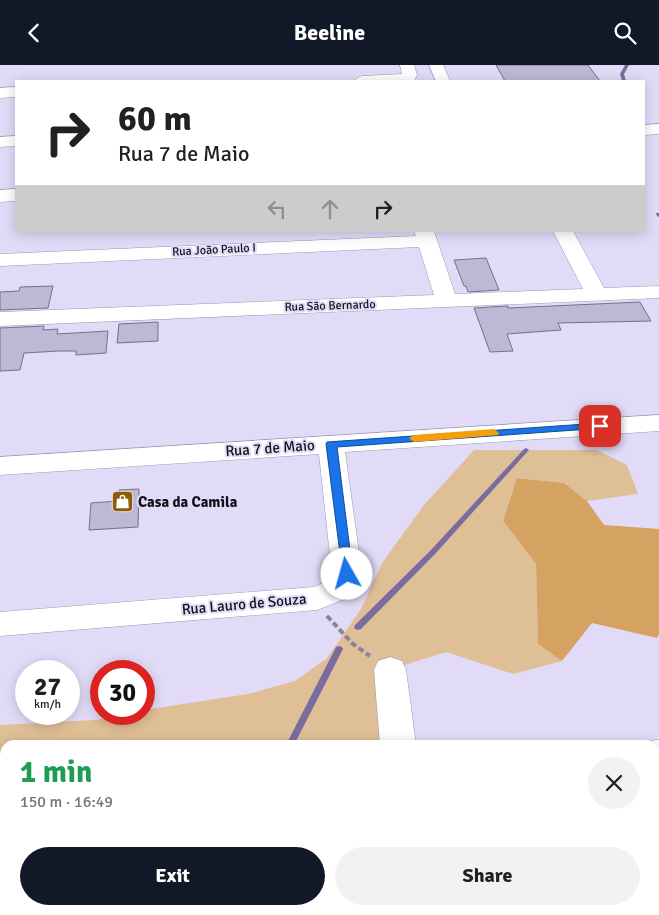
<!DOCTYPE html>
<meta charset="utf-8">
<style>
body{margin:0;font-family:Signika,sans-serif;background:#f2f2f2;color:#202124;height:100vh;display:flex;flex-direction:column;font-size:19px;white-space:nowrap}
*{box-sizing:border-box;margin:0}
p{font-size:16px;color:#757577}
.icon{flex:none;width:28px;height:28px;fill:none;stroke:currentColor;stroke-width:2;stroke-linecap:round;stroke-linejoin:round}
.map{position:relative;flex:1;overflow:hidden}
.drawer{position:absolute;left:0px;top:675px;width:660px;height:175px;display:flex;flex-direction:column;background:#fff;border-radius:15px 15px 0 0;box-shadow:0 2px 12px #0003}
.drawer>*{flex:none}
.banner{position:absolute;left:15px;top:15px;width:630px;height:152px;border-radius:0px;box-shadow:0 2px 12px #0003;background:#fff;color:#202124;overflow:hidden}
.speed{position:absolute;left:15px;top:595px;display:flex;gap:10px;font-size:25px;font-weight:700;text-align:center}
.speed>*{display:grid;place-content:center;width:65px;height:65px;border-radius:50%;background:#fff;box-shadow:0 2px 12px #0003;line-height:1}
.speed small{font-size:12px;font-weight:400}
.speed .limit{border:8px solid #d22;background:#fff;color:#111}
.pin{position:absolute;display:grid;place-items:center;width:42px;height:42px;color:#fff;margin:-21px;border-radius:10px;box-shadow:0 2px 8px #0006}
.me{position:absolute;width:55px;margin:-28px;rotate:353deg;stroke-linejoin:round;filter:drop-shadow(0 0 4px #0008)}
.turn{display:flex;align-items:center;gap:18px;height:105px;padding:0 20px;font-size:22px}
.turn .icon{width:65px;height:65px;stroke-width:2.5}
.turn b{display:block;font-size:35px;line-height:42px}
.lanes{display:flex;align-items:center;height:48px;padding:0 20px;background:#0003;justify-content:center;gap:25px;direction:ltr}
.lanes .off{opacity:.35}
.round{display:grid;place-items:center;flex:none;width:52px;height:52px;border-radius:26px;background:#f2f2f2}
.headline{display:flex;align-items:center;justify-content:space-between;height:85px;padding:0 20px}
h1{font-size:30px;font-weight:800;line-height:38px;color:#1e9e55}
.primary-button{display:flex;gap:10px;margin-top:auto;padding:10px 20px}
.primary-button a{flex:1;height:58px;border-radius:30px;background:#111827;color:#fff;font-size:20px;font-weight:800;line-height:58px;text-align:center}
.primary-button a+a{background:#f2f2f2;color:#202124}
header{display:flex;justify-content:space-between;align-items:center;height:65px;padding:0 20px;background:#111827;color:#fff;font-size:22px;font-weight:800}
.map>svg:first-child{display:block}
</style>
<header><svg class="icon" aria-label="back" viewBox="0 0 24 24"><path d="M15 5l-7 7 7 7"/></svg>Beeline<svg class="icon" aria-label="search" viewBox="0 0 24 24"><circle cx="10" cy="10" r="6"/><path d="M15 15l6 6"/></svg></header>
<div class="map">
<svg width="659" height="850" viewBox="0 0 659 850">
<rect width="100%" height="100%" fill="#e2dbf8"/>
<g fill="#dfbf96">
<path d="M474,385H597L627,400L638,429L587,436L564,418L518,413L503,456L536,499L538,579L562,596L513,609L446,587L392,604L401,680H5V800L0,797V660L95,655L125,649H144V645L248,629L295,616L327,593L361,544L382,498L424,440Z"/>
<path d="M58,845H552V850H64Z"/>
</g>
<path fill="#d4a361" d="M517,413L564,418L587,436L604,460L659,464V569L657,573L592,558L562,596L538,579L536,499L503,456Z"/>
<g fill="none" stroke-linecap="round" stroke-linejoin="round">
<g fill="#7b6ca0" fill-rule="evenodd">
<path d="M625,0H629L624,9L626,16H622L620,9Z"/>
<path d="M656,148H659V152L657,151Z"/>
<path d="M526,383L529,385L528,386L435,489L361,564L358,565L355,564L354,562L355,560L431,485L524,384Z"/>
<path d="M339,581L342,582L343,584L294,680H286L336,582Z"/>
<path d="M194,845H204L202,850H192Z"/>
</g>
</g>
<g fill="#bfb8d4" stroke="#756f88">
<path d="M496,0H588L600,16H505Z"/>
<path d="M486,193L499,225L468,227L466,221H464L454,195Z"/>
<path d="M53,221L48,243L0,245V227L19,226L20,222Z"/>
<path d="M640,237L651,256L558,258L561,265L507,269L513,286L490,287L474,243L508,241V243Z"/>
<path d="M158,257V276L117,278L119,259Z"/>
<path d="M44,261L43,265L58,264L57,269L108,266L106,288L76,290V286H59L24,288L20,305L0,306V263Z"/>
<path d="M139,424L138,462L89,465L91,438L118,436L119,425Z"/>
</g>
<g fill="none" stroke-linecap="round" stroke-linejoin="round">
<defs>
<g id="minor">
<path d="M400,0H414L417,10L414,16H354L357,13L362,11L402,9Z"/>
<path d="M429,0H443L450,16H436Z"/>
<path d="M16,22V32L0,33V23Z"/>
<path d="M659,59V69L644,70V60Z"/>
<path d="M16,71V81L0,82V72Z"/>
<path d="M16,124V136L0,137V125Z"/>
<path d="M414,166H434L455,229L583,224L553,166H573L604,223L659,221V233L0,261V247L434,230L419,182L0,201V189L416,171Z"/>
<path d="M659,350V366L345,387L362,509L350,532L317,545L0,571V547L314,522L328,516L332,509L319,389L0,410V392Z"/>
<path d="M390,592L402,596L406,605L416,680H380L374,605L378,596Z"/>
<path d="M655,675H659V705H655V680H642Z"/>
</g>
</defs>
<use href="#minor" stroke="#9d96b1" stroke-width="1"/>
<path stroke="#8a869a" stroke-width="3" stroke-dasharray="5 2.5" stroke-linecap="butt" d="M327,551L328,552"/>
<path stroke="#8a869a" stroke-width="4" stroke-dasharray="6 3" stroke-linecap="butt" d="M327,551L353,579L370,591"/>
<use href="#minor" fill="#fff" fill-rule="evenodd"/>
</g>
<path fill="#1a73e8" stroke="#114b97" d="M600,358L605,361L604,363L337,382L353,509L352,512H343L326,379L327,377Z"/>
<path fill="#f59e0b" d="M494,364L499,368L498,370L414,377L409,373L414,370Z"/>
<defs>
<symbol id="shop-square" viewBox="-11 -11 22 22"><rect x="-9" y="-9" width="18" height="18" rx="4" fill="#8d5d06" stroke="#e2dbf8"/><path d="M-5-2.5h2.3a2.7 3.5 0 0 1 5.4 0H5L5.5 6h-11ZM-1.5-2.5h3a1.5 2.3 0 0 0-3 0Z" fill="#fff"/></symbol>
</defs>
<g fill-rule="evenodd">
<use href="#shop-square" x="110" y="424" width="25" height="25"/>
</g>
<g text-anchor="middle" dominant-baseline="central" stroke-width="4" stroke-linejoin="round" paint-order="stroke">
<g font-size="12" fill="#121019" stroke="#e2dbf8">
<text transform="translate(214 185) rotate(-3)">Rua João Paulo I</text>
<text transform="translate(330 241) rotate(-2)">Rua São Bernardo</text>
</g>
<g font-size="15" fill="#121019" stroke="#e2dbf8">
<text transform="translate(270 383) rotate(-4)">Rua 7 de Maio</text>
<text transform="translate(244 539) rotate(-5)">Rua Lauro de Souza</text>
</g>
<g font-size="15" font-weight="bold" fill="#121019" stroke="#e2dbf8" text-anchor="start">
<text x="138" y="437">Casa da Camila</text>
</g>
</g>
</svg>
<div class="speed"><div>27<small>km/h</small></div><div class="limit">30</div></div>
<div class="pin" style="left:600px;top:361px;background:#d93025"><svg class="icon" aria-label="arrive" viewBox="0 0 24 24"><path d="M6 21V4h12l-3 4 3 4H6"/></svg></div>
<svg class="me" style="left:347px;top:509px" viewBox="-20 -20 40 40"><circle r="19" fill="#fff"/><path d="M0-13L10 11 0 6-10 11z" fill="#1a73e8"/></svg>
<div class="banner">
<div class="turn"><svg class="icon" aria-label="right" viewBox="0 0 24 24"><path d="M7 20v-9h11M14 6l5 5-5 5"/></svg><div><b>60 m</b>Rua 7 de Maio</div></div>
<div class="lanes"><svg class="icon off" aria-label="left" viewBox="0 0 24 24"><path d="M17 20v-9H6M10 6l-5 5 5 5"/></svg><svg class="icon off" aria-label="ahead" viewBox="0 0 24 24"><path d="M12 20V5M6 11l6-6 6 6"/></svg><svg class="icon" aria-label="right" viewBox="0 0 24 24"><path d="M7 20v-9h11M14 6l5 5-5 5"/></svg></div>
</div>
<section class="drawer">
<div class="headline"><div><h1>1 min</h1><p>150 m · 16:49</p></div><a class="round"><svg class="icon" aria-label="close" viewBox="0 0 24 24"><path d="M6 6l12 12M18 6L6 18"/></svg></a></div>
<div class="primary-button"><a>Exit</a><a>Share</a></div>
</section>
</div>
